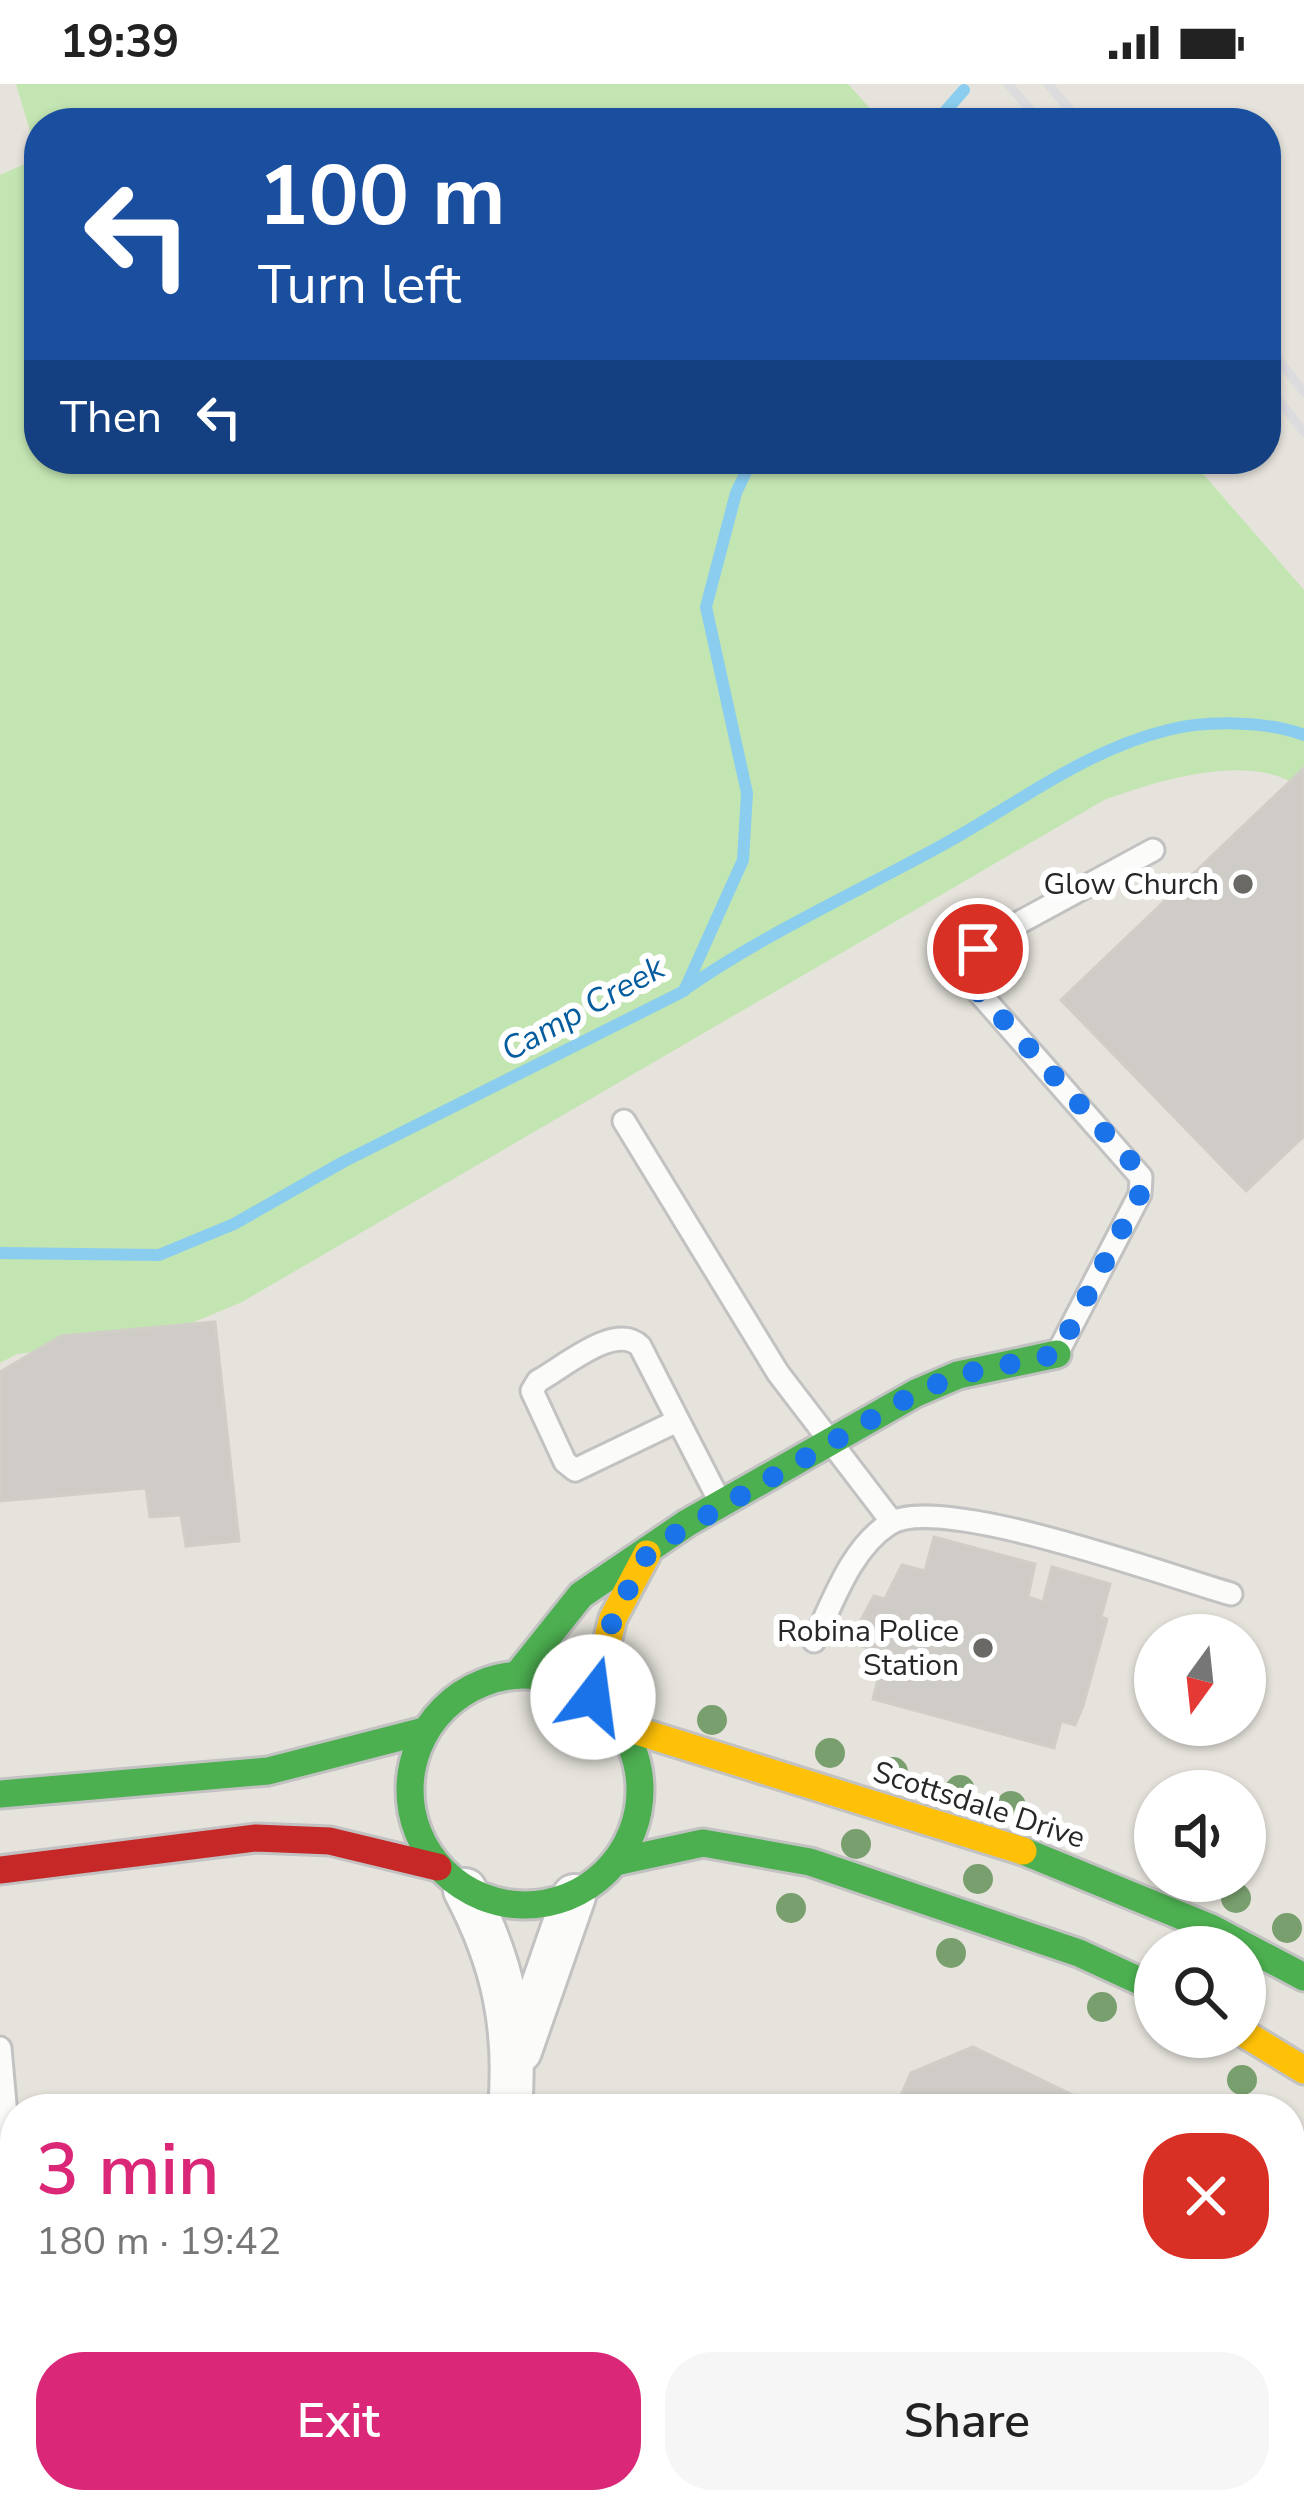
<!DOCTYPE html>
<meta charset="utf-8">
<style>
body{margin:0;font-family:"Nunito Sans",sans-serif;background:#f6f6f6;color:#222;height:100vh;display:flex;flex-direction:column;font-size:45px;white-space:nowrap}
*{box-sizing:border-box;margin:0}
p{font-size:39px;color:#767676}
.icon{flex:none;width:66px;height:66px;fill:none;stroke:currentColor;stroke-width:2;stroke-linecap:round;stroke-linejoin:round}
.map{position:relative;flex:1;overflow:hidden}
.panel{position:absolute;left:0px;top:2010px;width:1305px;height:420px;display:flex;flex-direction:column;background:#fff;border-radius:48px 48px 0 0;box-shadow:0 3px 9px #0004}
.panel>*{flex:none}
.top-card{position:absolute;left:24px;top:24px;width:1257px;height:366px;border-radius:48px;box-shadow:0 3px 9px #0004;background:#1a4fa0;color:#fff;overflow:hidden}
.needle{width:78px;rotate:195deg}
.tools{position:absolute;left:1134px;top:1530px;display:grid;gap:24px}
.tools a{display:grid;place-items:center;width:132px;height:132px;border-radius:50%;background:#fff;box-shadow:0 3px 9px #0004;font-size:60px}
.pin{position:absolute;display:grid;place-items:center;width:102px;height:102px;color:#fff;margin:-51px;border:6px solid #fff;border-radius:50%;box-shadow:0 3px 12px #0007}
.me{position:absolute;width:132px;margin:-66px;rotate:15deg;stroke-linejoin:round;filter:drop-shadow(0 0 9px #0008)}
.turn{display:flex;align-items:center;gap:42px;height:252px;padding:0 36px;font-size:54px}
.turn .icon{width:156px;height:156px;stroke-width:2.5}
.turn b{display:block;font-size:84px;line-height:102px}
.then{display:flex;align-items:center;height:114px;padding:0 36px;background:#0003;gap:24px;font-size:45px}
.round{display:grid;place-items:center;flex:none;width:126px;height:126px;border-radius:48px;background:#f6f6f6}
.head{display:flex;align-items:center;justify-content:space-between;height:204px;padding:0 36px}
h1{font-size:72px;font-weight:600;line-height:90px;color:#db2777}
.cta{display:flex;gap:24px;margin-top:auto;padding:24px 36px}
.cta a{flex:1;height:138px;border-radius:48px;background:#db2777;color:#fff;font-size:48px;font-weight:600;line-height:138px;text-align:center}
.cta a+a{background:#f6f6f6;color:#222}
.status{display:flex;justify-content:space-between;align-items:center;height:84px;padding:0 60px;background:#fff;direction:ltr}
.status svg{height:33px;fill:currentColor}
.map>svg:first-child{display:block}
</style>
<div class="status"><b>19:39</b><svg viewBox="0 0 49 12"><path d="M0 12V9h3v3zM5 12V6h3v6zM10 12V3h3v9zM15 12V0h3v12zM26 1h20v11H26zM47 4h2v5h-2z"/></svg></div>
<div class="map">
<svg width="1304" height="2430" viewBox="0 0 1304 2430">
<rect width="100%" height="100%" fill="#e6e3dc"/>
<path fill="#ebe4cf" d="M1290,2077L1304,2086V2317L1290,2333Z"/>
<path fill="#c3e5b2" d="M16,0H848L883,39H39V375H1190L1304,506V707C1257,665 1156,697 1104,716L242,1218L161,1252L17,1270L0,1279V91L38,74Z"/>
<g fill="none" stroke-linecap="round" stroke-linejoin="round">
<g stroke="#8acdee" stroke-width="12">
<path d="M935,39L964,6"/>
<path d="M684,906C767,848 860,807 948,758C1021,717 1086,666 1168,646C1207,636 1267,637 1304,651"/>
<path d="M0,1169L159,1171L234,1140L343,1078L684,907L743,776L747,709L706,523L736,409L752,375"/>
</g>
</g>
<g fill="#cfccc7" stroke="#d1cec8" stroke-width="3">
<path d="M1304,684V1052L1246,1107L1061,916Z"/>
<path d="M215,1238L239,1457L186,1462L181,1431L150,1433L146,1404L0,1417V1288L61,1252Z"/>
<path d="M934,1453L1035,1480L1028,1513L1043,1518L1052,1483L1110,1500L1101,1533L1107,1535L1083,1622L1075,1641L1061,1637L1054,1664L873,1615L885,1569L849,1558L874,1512L885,1515L902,1481L925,1487Z"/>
<path d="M973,1963L1102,2025H895L911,1989Z"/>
</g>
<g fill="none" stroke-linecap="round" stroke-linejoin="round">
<defs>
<g id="lane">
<path d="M624,1037L778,1289L892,1438"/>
<path d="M1058,1268L1140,1110L1141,1093L974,903L973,879L987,856L1153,766"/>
<path d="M677,1337L575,1386L565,1378L532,1307L538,1297C564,1283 615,1238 640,1262L718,1414"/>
<path d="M814,1557C833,1518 851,1464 889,1440C939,1408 1168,1492 1231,1510"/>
<path d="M0,1964L14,2120"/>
</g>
<g id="street">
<path d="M465,1806C503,1878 517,1943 510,2025"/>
<path d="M520,1967L574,1812"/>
<path d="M0,2121L15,2120"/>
<path d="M1290,2400L1304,2412"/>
<path d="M474,2430L476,2415"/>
</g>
<g id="fast">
<circle cx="525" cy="1706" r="115"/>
<path d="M517,1591L581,1511L687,1439L916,1309L958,1291L1057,1270"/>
<path d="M0,1710L268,1687L424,1647"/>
<path d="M1023,1767L1211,1844L1304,1893"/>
<path d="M615,1778L703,1759L810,1778L1079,1869L1155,1904"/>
</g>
<g id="slow">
<path d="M593,1613L613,1534L647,1470"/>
<path d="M621,1642L1023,1767"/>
<path d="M1245,1950L1304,1986"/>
</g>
<path id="jam" d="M0,1786L256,1754L330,1757L438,1783"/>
</defs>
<use href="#lane" stroke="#c3c2c2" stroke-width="27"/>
<use href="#street" stroke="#c3c2c2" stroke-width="48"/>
<use href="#fast" stroke="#c3c2c2" stroke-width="33"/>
<use href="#slow" stroke="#c3c2c2" stroke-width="33"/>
<use href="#jam" stroke="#c3c2c2" stroke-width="33"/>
<use href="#lane" stroke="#fbfbfa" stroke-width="21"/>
<use href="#street" stroke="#fbfbfa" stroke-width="42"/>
<use href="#fast" stroke="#4caf50" stroke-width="27"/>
<use href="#slow" stroke="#ffc107" stroke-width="27"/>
<use href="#jam" stroke="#c62828" stroke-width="27"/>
<g stroke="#dcdbde" stroke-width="9">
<path d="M1008,0L1042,39"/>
<path d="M1048,0L1081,39"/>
<path d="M1266,261L1304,308"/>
<path d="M1266,301L1304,348"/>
</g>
</g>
<g fill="#799f6e">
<circle cx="712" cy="1636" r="15"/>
<circle cx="830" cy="1669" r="15"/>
<circle cx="893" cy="1688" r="15"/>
<circle cx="960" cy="1706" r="15"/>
<circle cx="1011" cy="1722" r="15"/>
<circle cx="856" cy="1760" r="15"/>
<circle cx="978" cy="1795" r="15"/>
<circle cx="1236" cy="1814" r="15"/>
<circle cx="791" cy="1824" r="15"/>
<circle cx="1287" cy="1844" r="15"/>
<circle cx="951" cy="1869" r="15"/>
<circle cx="1102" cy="1923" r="15"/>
<circle cx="1242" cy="1996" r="15"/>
</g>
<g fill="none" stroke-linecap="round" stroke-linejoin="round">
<path stroke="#1a73e8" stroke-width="21" stroke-dasharray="0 37.8" d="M593,1613L613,1534L650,1465L916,1309L958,1291L1057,1270L1140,1110L1136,1083L974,903L971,889L978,865"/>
</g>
<g fill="#6a6966" stroke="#fff" stroke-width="4.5">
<circle cx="1243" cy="800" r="12"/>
<circle cx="983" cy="1564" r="12"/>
</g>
<g text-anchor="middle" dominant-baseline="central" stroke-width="12" stroke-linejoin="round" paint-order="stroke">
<g font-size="30" fill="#272727" stroke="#fff" text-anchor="end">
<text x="1219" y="800">Glow Church</text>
<text x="959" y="1547">Robina Police<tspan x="959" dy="34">Station</tspan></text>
</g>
<g font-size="30" fill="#272727" stroke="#fff">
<text transform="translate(979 1721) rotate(18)">Scottsdale Drive</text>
</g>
<g font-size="33" font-style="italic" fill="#055d9e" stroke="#fff">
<text transform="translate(583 925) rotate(-29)">Camp Creek</text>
</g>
</g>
</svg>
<div class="tools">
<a><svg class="needle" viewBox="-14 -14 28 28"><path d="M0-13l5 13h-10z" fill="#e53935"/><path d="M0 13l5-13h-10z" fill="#767676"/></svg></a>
<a><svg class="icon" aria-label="sound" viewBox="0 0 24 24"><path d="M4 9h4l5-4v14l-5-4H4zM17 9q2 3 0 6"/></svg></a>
<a><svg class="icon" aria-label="search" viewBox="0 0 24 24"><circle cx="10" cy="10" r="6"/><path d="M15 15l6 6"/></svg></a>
</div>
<div class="pin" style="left:978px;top:865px;background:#d93025"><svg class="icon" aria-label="arrive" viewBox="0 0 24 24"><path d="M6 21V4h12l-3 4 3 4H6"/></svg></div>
<svg class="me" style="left:593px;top:1613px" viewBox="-20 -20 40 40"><circle r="19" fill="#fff"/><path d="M0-13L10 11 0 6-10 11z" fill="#1a73e8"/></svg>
<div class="top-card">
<div class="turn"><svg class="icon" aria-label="left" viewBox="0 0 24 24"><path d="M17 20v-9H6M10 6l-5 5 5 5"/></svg><div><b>100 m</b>Turn left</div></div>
<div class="then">Then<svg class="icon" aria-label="left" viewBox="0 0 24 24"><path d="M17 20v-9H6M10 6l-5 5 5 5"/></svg></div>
</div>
<section class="panel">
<div class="head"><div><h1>3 min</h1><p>180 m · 19:42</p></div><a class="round" style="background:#d93025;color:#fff"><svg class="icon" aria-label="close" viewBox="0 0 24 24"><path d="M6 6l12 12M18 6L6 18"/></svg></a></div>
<div class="cta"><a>Exit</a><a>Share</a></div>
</section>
</div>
